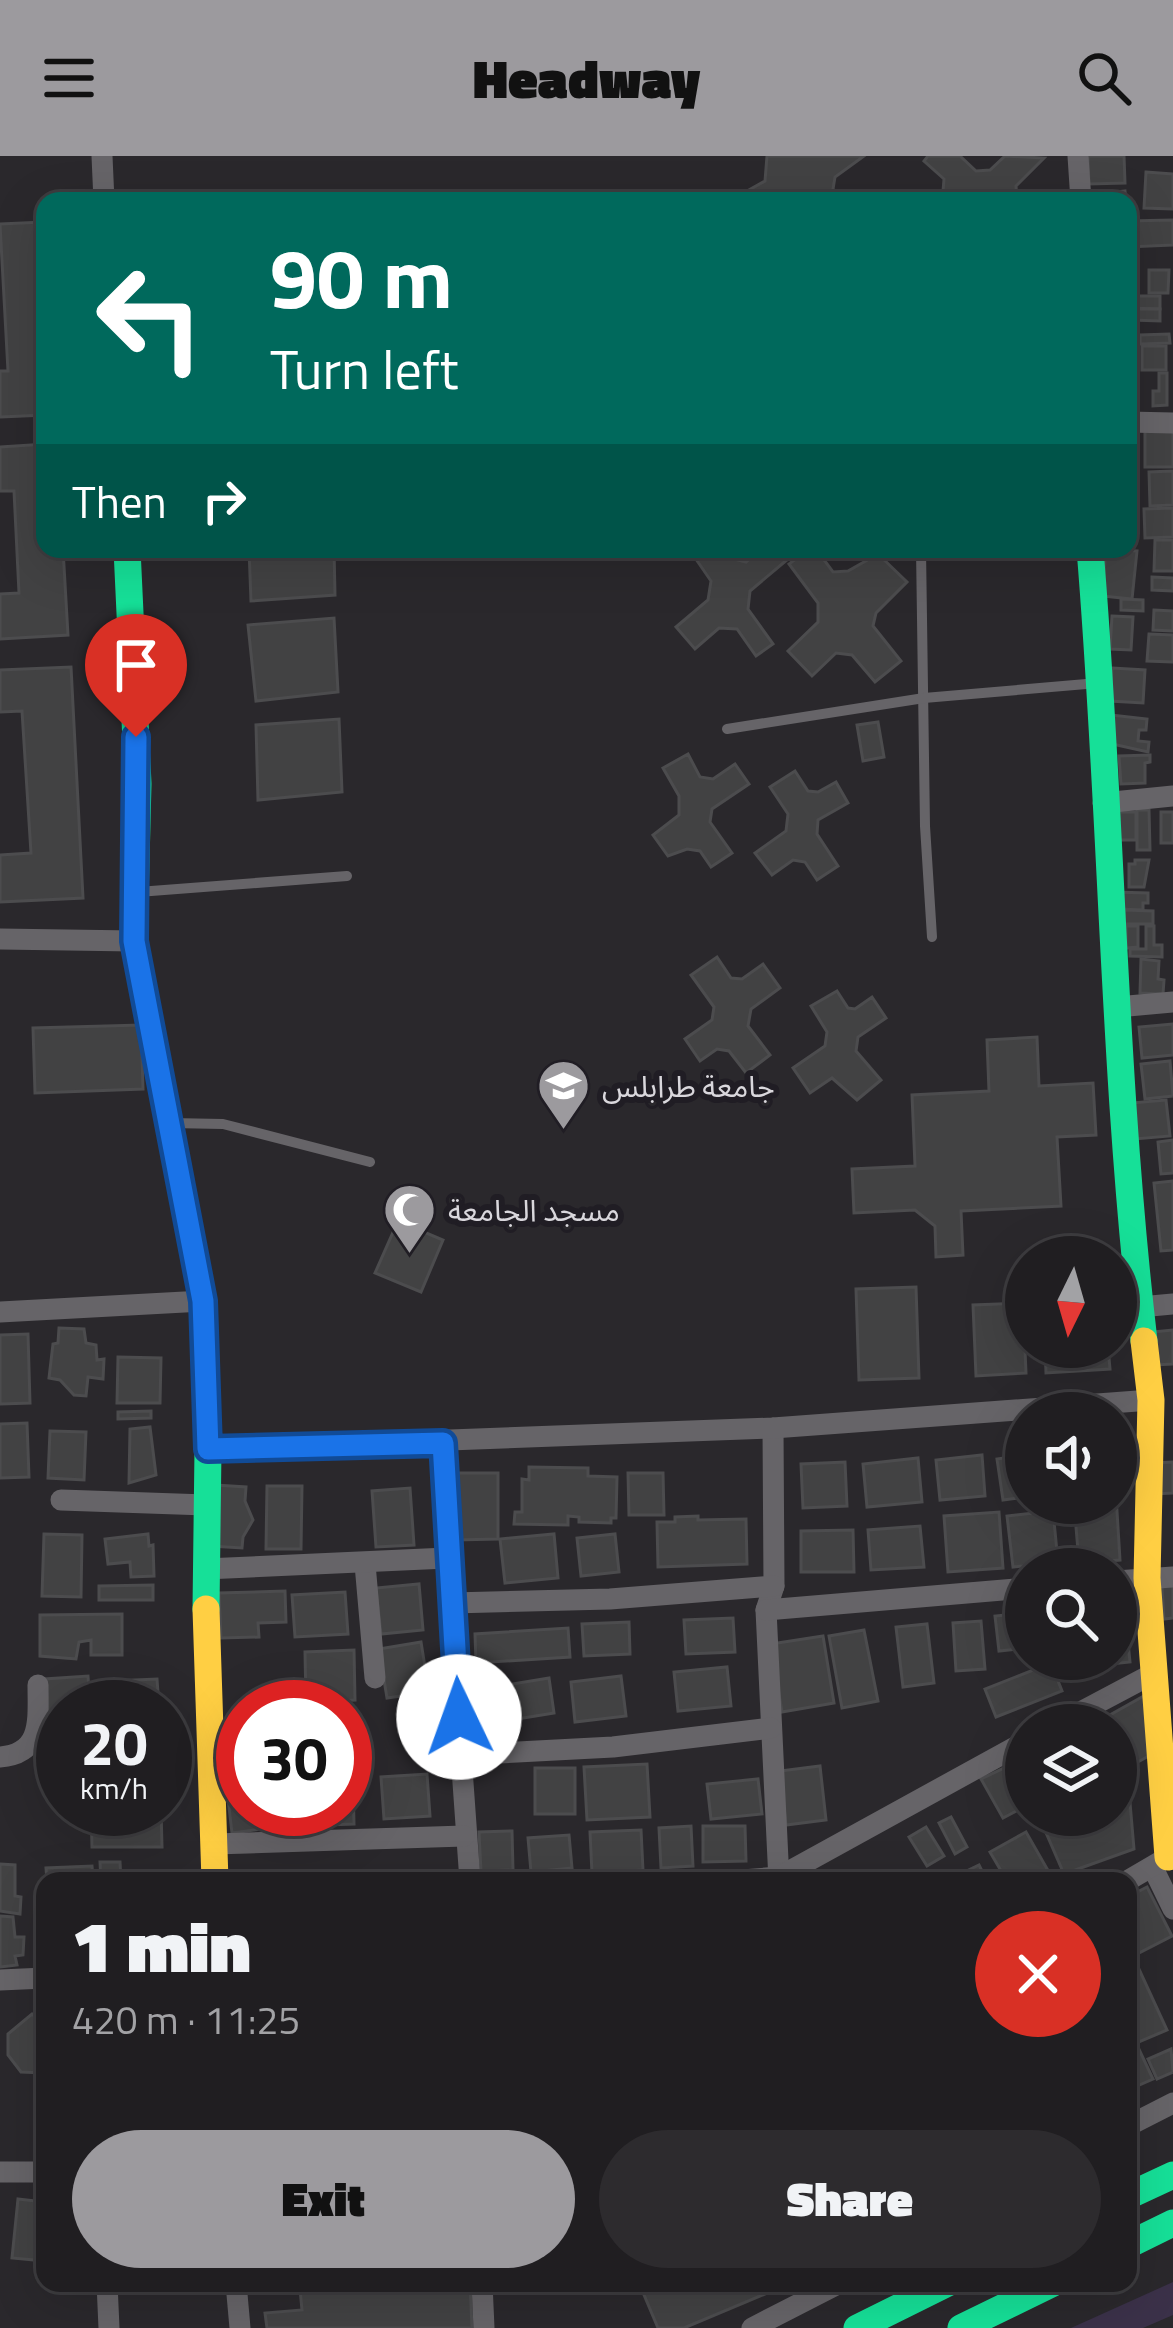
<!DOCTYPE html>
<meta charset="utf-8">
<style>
body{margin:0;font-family:"Titillium Web","Noto Sans Arabic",sans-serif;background:#2d2b2e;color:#f1f3f6;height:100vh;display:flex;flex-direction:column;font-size:45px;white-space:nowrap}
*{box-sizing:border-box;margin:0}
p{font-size:39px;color:#a2a2a5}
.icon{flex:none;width:66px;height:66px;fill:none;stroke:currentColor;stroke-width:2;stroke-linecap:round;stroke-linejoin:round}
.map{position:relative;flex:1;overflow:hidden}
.details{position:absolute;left:36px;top:1716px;width:1101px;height:420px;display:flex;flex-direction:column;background:#201e21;border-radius:24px;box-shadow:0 12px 48px #0002,0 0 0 3px #3d3c3f}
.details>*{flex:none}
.guide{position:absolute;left:36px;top:36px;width:1101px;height:366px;border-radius:24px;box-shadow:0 12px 48px #0002,0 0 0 3px #3d3c3f;background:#00695c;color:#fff;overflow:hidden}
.needle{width:78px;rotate:185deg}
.buttons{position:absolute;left:1005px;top:1080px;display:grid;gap:24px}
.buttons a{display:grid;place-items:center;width:132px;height:132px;border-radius:50%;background:#201e21;box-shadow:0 12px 48px #0002,0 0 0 3px #3d3c3f;font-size:60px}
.speed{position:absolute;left:36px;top:1524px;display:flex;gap:24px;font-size:60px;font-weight:700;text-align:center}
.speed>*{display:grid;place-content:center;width:156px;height:156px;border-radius:50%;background:#201e21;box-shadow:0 12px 48px #0002,0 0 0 3px #3d3c3f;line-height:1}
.speed small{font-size:30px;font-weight:400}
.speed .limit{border:18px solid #d22;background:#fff;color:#111}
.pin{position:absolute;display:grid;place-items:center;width:102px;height:102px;color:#fff;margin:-123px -51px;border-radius:50% 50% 50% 0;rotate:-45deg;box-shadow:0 0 12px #0007}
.pin .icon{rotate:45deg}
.me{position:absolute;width:132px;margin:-66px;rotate:357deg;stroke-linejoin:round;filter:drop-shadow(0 0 9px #0008)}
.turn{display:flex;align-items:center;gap:42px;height:252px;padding:0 36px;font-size:54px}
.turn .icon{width:156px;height:156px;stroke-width:2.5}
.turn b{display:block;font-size:84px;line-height:102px}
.then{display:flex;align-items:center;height:114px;padding:0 36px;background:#0003;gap:24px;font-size:45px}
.round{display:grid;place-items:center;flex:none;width:126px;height:126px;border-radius:63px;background:#2d2b2e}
.summary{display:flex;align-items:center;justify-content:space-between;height:204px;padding:0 36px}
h1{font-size:72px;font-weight:800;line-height:90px}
.action{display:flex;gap:24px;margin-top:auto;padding:24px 36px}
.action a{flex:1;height:138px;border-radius:72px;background:#9c9a9e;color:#111;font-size:48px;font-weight:800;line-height:138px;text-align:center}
.action a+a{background:#2d2b2e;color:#f1f3f6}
header{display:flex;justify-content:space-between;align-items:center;height:156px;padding:0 36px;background:#9c9a9e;color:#111;font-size:54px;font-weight:800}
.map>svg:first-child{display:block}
</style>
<header><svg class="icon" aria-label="menu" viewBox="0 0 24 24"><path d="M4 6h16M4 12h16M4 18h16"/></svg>Headway<svg class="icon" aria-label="search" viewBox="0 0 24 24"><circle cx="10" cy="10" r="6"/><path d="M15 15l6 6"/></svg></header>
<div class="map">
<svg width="1173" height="2172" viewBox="0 0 1173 2172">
<rect width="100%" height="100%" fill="#2a282c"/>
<path fill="#3b3149" d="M1173,2126V2159L1143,2172H1071Z"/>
<g fill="#424243" stroke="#4c4c4e" stroke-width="3">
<path d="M767,0H864L835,21L833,33L842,45H812L807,40L791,37L777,45H744L740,39L765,25Z"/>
<path d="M928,0H960L976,15L990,14L1005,0L1044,2L1016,30L1017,45H933L943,35L944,23L924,5Z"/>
<path d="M1088,0H1124L1125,27L1089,28Z"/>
<path d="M1146,16L1173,18V53L1144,52Z"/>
<path d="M1125,35L1126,45H1090V39Z"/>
<path d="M1173,64V89L1128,91V65Z"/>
<path d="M43,66L45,259L0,261V215H8L0,68Z"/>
<path d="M1149,114H1169L1168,137H1149Z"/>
<path d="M1128,140H1160V153L1128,152Z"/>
<path d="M1132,153H1160V165L1132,164Z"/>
<path d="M1169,178L1170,187L1140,188V179Z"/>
<rect x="1142" y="190" width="24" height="24"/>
<path d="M1159,217H1167V249L1153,250V235H1159Z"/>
<rect x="1145" y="272" width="28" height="39"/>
<path d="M45,288V393H63L68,479L0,483V438L19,437L14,335H0V291Z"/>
<path d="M1173,315V349L1150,350L1149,316Z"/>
<path d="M1173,352V381L1145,382L1144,353Z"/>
<path d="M1155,384H1173V415H1154Z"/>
<path d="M249,393H334L335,439L251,445Z"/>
<path d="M689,393H727L734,403L746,406L761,393H779L788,403L750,435L748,453L773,488L756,500L737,473L719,472L695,493L676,471L708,444L711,425Z"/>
<path d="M809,393H816L833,416L848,415L878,398L907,426L876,457L873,470L901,505L875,526L852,499L836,497L812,520L788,495L818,466V447L789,408Z"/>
<path d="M1106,393L1137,395L1132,443L1102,440Z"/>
<path d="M1152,421L1173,422V435L1152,434Z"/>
<path d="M1121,443L1143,444V455L1121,454Z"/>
<path d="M1154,454L1173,455V475L1153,474Z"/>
<path d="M1112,460L1133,461L1131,494L1110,493Z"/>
<path d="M334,462L338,536L256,545L248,469Z"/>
<path d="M1149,478L1173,479V506L1147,505Z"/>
<path d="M71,511L83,742L0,746V699L31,697L22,555L0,556V514Z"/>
<path d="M1112,512L1145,514L1143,547L1110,545Z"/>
<path d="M1111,559L1147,563L1146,574H1139L1138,585L1149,586L1148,596L1108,587Z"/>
<path d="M339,563L342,636L258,644L256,569Z"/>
<path d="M878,566L884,601L863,605L857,569Z"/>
<path d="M688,598L700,621L713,623L735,608L749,628L712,653L710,666L732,697L711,711L700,695L687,693L668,700L653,679L679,659V640L663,612Z"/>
<path d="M1150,599V606L1145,607V627L1121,628L1119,600Z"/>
<path d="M795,615L808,635L818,636L836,626L848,647L818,664L817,678L838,710L817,724L805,706L793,704L772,719L755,697L786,675L788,658L770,631Z"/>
<path d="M1137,654H1149L1150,694H1137Z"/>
<rect x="1119" y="656" width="17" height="28"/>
<rect x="1161" y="656" width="12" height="31"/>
<path d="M1135,704H1149L1144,731H1129V708H1135Z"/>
<path d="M1113,736L1148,737V747H1143V754L1120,753Z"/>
<path d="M1124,754L1153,755V768H1124Z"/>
<path d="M1126,770H1138V791L1126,792Z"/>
<path d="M1146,770H1154V789H1162V801L1130,800V793H1146Z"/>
<path d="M717,801L731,822L742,823L763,808L780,832L751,853L748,870L770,899L746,917L729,895L717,893L700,905L685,883L712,864L714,851L691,819Z"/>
<path d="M1141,803L1159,805L1158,823L1164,824L1163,838L1140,837Z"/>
<path d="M837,835L848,852L855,853L872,841L886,862L858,881L856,895L881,924L857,944L832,922L810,937L793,912L825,890L827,876L811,850Z"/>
<path d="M1173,868V899L1142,902L1139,871Z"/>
<path d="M141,869L143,933L35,937L33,872Z"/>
<path d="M1037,881L1039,930L1093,927L1096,979L1057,981L1061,1050L961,1055L963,1099L936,1101L935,1070L915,1054L854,1057L852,1013L915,1010L912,939L989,935L987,884Z"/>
<path d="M1170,905L1173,940L1145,943L1141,908Z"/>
<path d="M1166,944L1170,980L1135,983L1131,947Z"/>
<path d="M1173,984V1017L1161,1018L1158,986Z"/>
<path d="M1173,1025V1094L1161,1095L1154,1027Z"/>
<path d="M398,1065L443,1084L421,1136L375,1117Z"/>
<path d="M916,1131L919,1222L859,1224L856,1133Z"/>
<path d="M1023,1147L1026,1217L976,1220L973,1149Z"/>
<path d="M59,1172L84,1173L86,1187L96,1189L97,1204L104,1203L103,1223L88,1221L86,1240L74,1239L60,1224L49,1222L53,1188L58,1187Z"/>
<path d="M1173,1174V1208L1155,1209L1152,1176Z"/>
<path d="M28,1178L30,1247L0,1248V1179Z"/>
<path d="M1045,1191H1108L1110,1213L1046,1217Z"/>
<path d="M118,1201L161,1202L160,1247H117Z"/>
<path d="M151,1255V1262L118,1263V1256Z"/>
<path d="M27,1267L29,1321L0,1322V1268Z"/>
<path d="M150,1271L156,1319L129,1327L130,1273Z"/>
<path d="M50,1275L86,1276L84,1324L48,1322Z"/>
<path d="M982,1299L985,1340L940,1344L936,1304Z"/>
<path d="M1026,1299V1341L1003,1344L997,1303Z"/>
<path d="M918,1302L922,1346L867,1351L863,1308Z"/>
<path d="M845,1306L847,1350L803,1352L801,1308Z"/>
<path d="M1173,1306V1337L1155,1338L1153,1307Z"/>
<path d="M529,1311L588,1312V1320L617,1321L616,1362H611V1367L579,1366V1361L568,1360V1369L514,1368L515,1356H522V1323L529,1324Z"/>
<path d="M458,1317H498V1383L455,1384L450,1324H458Z"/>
<path d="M628,1317H663L664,1359H629Z"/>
<path d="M215,1329L246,1331L245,1345L253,1364L243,1381L242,1392L211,1390Z"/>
<path d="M267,1330H302L301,1393H266Z"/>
<path d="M410,1332L414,1389L376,1391L372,1335Z"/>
<path d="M1116,1339L1120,1404L1079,1407L1074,1347H1116Z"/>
<path d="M1053,1355L1058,1406L1013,1411L1007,1360Z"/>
<path d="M999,1356L1003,1412L948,1416L944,1360Z"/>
<path d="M698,1360V1364L746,1363L747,1408L658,1411L657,1366H675V1361Z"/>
<path d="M920,1370L924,1411L871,1414L868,1374Z"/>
<path d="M853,1374L854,1416H801V1375Z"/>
<path d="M44,1378L82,1379L81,1441L42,1440Z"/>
<path d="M148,1378L149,1390L153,1389L154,1420L131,1421L130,1406L108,1408L105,1383Z"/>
<path d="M554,1378L558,1422L505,1427L500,1383Z"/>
<path d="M615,1378L619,1416L581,1420L577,1382Z"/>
<path d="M419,1428L423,1474L381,1478L376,1432Z"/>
<path d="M153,1429V1444H99V1430Z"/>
<path d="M1162,1429H1173V1462L1164,1463Z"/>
<path d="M285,1435L286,1466L258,1467L259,1481L221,1482L219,1437Z"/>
<path d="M345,1436L348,1478L295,1481L292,1439Z"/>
<path d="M1124,1447L1130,1506L1072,1512L1071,1503H1116V1448Z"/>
<path d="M1026,1457V1492L999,1495L995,1460Z"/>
<path d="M122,1458V1499H91V1484L79,1486L76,1503L40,1500V1459Z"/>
<path d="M733,1462L735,1496L686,1498L684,1464Z"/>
<path d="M981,1465L985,1513L956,1515L953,1467Z"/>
<path d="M629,1466L630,1498L584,1500L582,1468Z"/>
<path d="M927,1468L934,1527L903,1531L896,1471Z"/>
<path d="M568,1472L570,1501L476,1507L475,1478Z"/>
<path d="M864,1474L878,1545L842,1552L829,1480Z"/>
<path d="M823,1480L834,1547L782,1556L771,1488Z"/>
<path d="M421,1486L429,1536L387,1542L379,1493Z"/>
<path d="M354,1494L355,1544L306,1546L305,1496Z"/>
<path d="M1051,1507L1062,1535L996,1561L985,1533Z"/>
<path d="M727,1511L731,1550L678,1555L674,1516Z"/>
<path d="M88,1520L90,1551H63V1562L47,1563L45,1523Z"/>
<path d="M621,1520L626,1560L575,1566L571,1526Z"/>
<path d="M549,1522L554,1557L511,1564L506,1529Z"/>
<path d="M157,1523L159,1551H113L112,1525Z"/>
<path d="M1151,1536L1156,1596L1127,1612L1134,1693L1064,1718L1044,1672L1065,1659H1116V1569H1092Z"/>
<path d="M1026,1591V1655L1024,1651L1003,1662L981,1623L1008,1610L1004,1603Z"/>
<path d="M647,1608L650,1661L587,1664L584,1611Z"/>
<path d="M820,1610L826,1664L786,1669L780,1615Z"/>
<rect x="535" y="1612" width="40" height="46"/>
<path d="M427,1618L430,1660L384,1663L381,1621Z"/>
<path d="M758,1623L762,1658L711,1663L707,1628Z"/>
<path d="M345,1624H353L354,1668L297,1670V1653H345Z"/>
<path d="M243,1632V1653H281L284,1670L232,1677L227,1634Z"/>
<path d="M91,1653H161L162,1691H92Z"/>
<path d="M951,1661L967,1691L955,1698L939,1667Z"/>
<path d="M691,1670L693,1710L661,1712L659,1672Z"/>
<path d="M703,1670H745L746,1705L703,1706Z"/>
<path d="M926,1671L944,1700L927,1710L909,1681Z"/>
<path d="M641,1674L643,1714L592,1717L590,1676Z"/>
<path d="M512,1675L513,1714L481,1715L479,1676Z"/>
<path d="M1026,1676L1054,1725H1007L990,1696Z"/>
<path d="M569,1679L572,1712L531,1716L528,1682Z"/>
<path d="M100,1706H120L121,1725H101Z"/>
<path d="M0,1708L15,1709V1740L21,1741L20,1758L0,1755Z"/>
<path d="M979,1709L987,1725H954L952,1722Z"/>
<path d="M92,1710L93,1725H47L46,1712Z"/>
<path d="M1147,1731L1172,1780L1131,1801L1128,1741Z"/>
<path d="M0,1760L13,1761L15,1781H24L23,1799L15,1800L17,1809L0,1811Z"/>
<path d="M1138,1811L1167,1874L1136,1887L1153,1923L1128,1934V1816Z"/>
<path d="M32,1858L45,1871L41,1878L45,1882L44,1917L21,1916L8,1899V1878Z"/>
<path d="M1171,1893L1173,1916L1157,1923L1148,1903Z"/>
<path d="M18,2043L45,2046V2105L12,2102Z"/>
<path d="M374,2127H470L472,2172H267L265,2157L302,2154L300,2133Z"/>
<path d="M639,2127H760L765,2138L684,2172H658Z"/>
</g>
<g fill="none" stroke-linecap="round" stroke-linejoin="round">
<g stroke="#666468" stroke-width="10">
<path d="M921,393L925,670L932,781"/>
<path d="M727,573L924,542L1098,527"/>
<path d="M138,736L347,720"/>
<path d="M170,967L223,968L370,1006"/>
</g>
<g stroke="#666468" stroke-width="21">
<path d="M102,0L104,45"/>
<path d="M1078,0L1081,45"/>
<path d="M1128,266L1173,267"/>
<path d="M1103,647L1173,640"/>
<path d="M0,783L134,785"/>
<path d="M1117,851L1173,846"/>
<path d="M1140,1151L1173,1148"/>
<path d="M0,1156L203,1145"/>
<path d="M773,1272L774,1430L766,1454L779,1725"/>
<path d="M443,1287L447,1402L470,1725"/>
<path d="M208,1293L773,1272L1151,1244"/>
<path d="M61,1344L206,1349"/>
<path d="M365,1408L375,1522"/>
<path d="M205,1413L447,1402"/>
<path d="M1116,1425L1173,1421"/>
<path d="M452,1447L610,1443L774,1430"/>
<path d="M766,1454L1026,1432"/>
<path d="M1056,1569L1156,1516"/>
<path d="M461,1599L613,1591L771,1572"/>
<path d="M0,1601C43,1598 38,1563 38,1529"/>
<path d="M214,1688L464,1680"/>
<path d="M1153,1712L1173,1753"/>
<path d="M730,1725L779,1721L1026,1585"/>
<path d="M1127,1725L1168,1701"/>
<path d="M0,1824L45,1822"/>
<path d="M1128,1970L1173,1947"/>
<path d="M0,2016H45"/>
<path d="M107,2127L109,2172"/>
<path d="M236,2127L240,2172"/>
<path d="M482,2127L484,2172"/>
<path d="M752,2172L840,2127"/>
</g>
<g stroke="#16e098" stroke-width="27">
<path d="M127,393L138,628L134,785L203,1145L208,1293L206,1453"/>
<path d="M1090,393C1112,657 1113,922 1144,1185"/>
<path d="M1128,2040L1173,2019"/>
<path d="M1128,2089L1173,2067"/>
<path d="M857,2172L948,2127"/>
<path d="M961,2172L1053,2127"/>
</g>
<g stroke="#ffcf43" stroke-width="27">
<path d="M1144,1185L1151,1244L1147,1422L1168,1701L1173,1700"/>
<path d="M206,1453L215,1725"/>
</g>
</g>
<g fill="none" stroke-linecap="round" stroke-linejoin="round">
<defs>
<path id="route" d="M136,581L134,785L203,1145L208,1293L443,1287L459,1561"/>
</defs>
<use href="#route" stroke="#114b97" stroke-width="30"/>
<use href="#route" stroke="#1a73e8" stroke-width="21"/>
</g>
<defs>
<symbol id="university-pin" viewBox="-11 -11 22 30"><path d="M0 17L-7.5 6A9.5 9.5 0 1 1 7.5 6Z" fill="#9c9a9e" stroke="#201d24"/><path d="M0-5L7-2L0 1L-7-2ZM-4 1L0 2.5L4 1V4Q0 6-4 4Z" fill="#fff"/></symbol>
<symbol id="mosque-pin" viewBox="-11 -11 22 30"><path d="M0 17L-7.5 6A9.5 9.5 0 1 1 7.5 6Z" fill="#9c9a9e" stroke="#201d24"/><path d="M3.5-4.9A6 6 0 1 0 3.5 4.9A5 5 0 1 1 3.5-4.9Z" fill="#fff"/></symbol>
</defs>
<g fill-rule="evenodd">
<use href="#university-pin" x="534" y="900" width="59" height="81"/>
<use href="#mosque-pin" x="380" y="1024" width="59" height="81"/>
</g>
<g text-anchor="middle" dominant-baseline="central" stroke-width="12" stroke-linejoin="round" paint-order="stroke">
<g font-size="30" fill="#d9d7dc" stroke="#201d24" text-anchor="start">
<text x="602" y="930">جامعة طرابلس</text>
<text x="448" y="1054">مسجد الجامعة</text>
</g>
</g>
</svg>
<div class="buttons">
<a><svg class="needle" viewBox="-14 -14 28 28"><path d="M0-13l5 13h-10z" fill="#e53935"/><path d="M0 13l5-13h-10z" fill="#a2a2a5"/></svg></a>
<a><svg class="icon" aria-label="sound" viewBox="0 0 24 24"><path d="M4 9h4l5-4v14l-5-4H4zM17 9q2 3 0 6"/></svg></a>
<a><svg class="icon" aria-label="search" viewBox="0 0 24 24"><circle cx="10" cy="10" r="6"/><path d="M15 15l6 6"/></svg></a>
<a><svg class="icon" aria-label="layers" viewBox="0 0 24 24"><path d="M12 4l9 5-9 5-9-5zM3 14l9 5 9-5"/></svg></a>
</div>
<div class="speed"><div>20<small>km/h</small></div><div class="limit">30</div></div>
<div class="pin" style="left:136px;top:581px;background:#d93025"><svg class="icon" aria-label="arrive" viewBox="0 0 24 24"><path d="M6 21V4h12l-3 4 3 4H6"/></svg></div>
<svg class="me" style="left:459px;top:1561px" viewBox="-20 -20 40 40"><circle r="19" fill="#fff"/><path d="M0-13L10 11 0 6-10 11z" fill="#1a73e8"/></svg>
<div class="guide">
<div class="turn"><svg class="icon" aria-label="left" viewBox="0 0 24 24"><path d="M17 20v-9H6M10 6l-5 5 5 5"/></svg><div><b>90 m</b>Turn left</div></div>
<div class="then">Then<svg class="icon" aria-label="right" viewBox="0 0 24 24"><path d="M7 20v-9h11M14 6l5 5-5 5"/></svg></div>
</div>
<section class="details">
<div class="summary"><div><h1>1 min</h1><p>420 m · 11:25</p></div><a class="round" style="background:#d93025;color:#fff"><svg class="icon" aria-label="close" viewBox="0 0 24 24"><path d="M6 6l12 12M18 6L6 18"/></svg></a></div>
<div class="action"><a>Exit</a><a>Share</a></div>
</section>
</div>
